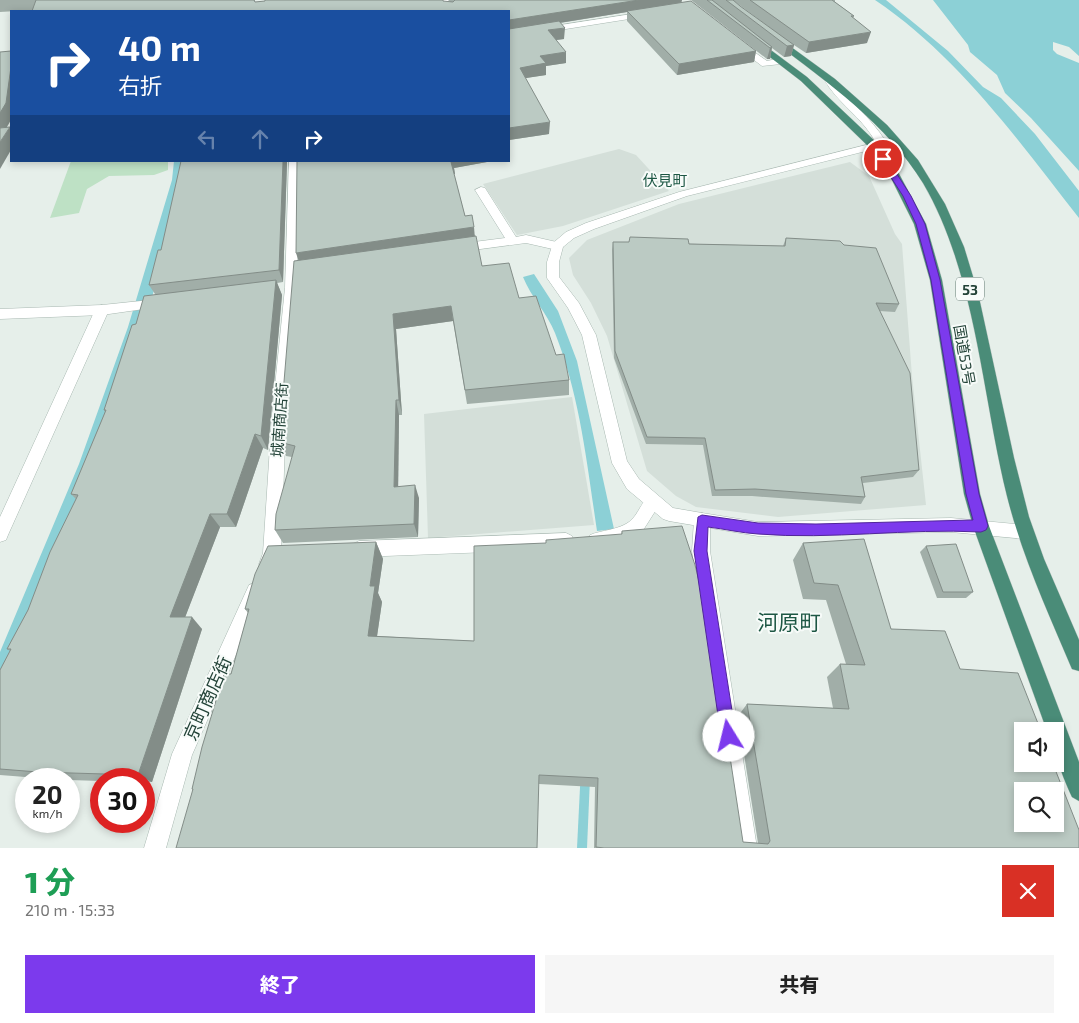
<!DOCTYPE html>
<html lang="ja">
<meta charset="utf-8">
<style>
body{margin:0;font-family:"Exo 2","Noto Sans JP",sans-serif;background:#f6f6f6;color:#222;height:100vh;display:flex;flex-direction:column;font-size:19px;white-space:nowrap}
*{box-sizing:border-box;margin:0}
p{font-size:16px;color:#767676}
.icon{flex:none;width:28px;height:28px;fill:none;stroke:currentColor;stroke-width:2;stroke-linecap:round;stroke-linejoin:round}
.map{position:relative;height:848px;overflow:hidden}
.panel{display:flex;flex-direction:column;background:#fff;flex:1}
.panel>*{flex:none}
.banner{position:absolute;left:10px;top:10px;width:500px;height:152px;border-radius:0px;box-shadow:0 2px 8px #0003;background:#1a4fa0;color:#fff;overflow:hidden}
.buttons{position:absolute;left:1014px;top:722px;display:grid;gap:10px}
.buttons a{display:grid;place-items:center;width:50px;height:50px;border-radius:0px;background:#fff;box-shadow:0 2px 8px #0003;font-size:25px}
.speed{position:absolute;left:15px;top:768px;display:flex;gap:10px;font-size:25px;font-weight:700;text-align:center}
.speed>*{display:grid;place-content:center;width:65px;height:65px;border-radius:50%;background:#fff;box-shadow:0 2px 8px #0003;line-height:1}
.speed small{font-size:12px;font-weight:400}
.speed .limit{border:8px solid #d22;background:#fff;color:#111}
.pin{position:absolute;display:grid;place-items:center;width:42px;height:42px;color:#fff;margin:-21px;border:2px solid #fff;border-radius:50%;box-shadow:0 1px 5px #0007}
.me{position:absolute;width:55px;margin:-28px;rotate:351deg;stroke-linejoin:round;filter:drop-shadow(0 0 4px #0008)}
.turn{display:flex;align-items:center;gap:18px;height:105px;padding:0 25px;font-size:22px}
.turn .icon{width:65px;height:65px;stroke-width:2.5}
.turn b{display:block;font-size:35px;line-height:42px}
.lanes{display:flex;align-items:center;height:48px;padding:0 25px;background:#0003;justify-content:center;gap:25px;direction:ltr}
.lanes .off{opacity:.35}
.round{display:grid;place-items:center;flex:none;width:52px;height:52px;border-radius:0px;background:#f6f6f6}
.headline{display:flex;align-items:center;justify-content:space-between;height:85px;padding:0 25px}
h1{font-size:30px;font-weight:800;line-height:38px;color:#1e9e55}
.action{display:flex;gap:10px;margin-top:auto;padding:10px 25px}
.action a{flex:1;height:58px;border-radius:0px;background:#7c3aed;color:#fff;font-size:20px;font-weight:800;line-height:58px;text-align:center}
.action a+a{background:#f6f6f6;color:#222}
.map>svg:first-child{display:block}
</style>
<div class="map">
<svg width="1079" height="848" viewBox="0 0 1079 848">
<rect width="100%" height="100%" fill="#e6efea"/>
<g fill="#d4dfd9">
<path d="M619,149L636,155L669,191L563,226L517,235L483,184Z"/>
<path d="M850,162L869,176L895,234L902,244L912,376L926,505L778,517L696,507L676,496L647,471L607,336L591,303L573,275L569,258L587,240L679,204Z"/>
<path d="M572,397L594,525L428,538L424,414Z"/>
</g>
<path fill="#bee1c5" d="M71,161H168V170L154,175L109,176L87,189L79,213L50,218Z"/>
<g fill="#8cd0d6">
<path d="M875,0H886L948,51L983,87L1001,98L1035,134L1079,191V218C1019,141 957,55 875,0Z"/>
<path d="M933,0H1079V56L1069,47L1053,42V50L1057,54L1079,63V171L1031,118L1005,93L997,75L970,52L968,45Z"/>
<path d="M174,161H186L161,265L144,326L0,699V652L79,464L128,327L172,180Z"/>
<path d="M534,274L558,311L577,361L614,529L597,531C587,464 580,396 555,333C547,313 531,297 523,277Z"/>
<path d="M595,662L587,848H577L584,707Z"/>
</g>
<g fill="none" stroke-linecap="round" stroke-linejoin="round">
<defs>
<path id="service" d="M102,305L107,307L109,310L8,535L6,540L0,542V517L95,310L97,307Z"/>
<g id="minor">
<path d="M440,0H455L451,2L440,3Z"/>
<path d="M645,12L649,14L648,16L509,38V33Z"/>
<path d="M740,42L767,61L781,58L785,61L781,64L762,66L737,47V43Z"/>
<path d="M829,76L832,77C848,101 871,117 886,142C883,147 876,150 870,148L869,146L875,141C862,117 837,103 824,79Z"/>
<path d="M289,161H299L297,288L286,416L281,553L274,570L268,572L262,570L259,564L263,553L272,416L285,288Z"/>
<path d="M481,187L485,188L516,237L526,235L561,243L563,246L561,249L557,250L526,243L458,252L454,251L452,248L458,244L505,238L475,190Z"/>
<path d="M160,299L165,300L166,303L165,306L102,315L0,319V309L102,305Z"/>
<path d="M653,495L659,497L661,502L642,532L602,548L590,545L588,540L590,535C602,530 618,530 629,522C639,515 641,499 653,495Z"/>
<path d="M702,513L708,515L710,520V551L757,848H735L692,551L694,520L696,515Z"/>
<path d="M566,533L572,536L574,541L572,546L566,549L359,557L353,554L350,549L353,544L359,541Z"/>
<path d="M255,583L261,585L264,591L192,755L166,848H144L172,754L249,585Z"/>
</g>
<path id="tertiary" d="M874,143L878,144L879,146L878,148L687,196L594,229L574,238L563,247L559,262V277L579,303L596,335L627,461L639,479L673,508L702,513L758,522L951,518L1025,525L1031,527L1033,532L1031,537L1025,539L951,532L758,536L669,521L663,519L627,489L612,463L582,335L568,308L547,278V262L553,243L566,232L586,223L679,192Z"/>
<g id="trunk">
<path d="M776,36L835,79L887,125L918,160L945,204L964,247L978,293L1014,458L1029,517L1044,559L1079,640V671L1072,669C1048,612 1022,556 1007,496C982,395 976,273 923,183C887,124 827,82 773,41V37Z"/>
<path d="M756,39L807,77L878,144L898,172L926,224L942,280L980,494L989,526L1079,762V801L1072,797C1061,773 1055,758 1055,731H1047L973,526L964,494L930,280L914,224L888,172L870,148L801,81L753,44V40Z"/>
</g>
</defs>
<use href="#service" stroke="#a8b8b1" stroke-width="1"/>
<use href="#minor" stroke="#a8b8b1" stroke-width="1"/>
<use href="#tertiary" stroke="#a8b8b1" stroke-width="1"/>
<use href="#trunk" stroke="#c1cac7" stroke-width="1"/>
<use href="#service" fill="#fff" fill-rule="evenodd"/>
<use href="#minor" fill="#fff" fill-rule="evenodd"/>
<use href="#tertiary" fill="#fff" fill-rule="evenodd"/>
<use href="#trunk" fill="#4a8c78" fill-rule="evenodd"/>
</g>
<g fill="#a1aea8" fill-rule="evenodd">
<path d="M0,0H255V2H450L448,0H682L681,2L756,51L754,62L677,75L627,21V12L560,23L564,39L556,40L566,63L546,66V75L525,78L549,134L509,140V11L33,10L0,12Z"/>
<path d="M691,0H835V2L854,16L853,18L867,43L806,53L794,45L791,56L784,57L772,48L770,59H767ZM734,1L776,32L740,6Z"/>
<path d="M297,161H487V162L454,168L455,174H454L465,216L475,236L482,266L519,298L556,355L569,380V395L467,404L453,321L396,329L402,415H399L398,486L419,498L418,537L283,543L275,530L292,457L286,456L279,442L299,261Z"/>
<path d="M287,163L283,282L277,283L282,295L268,450L263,448L236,527H220L185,617L202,629L152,782H144V779H101V781L69,780V779H51L0,775V670L10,651L7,649L28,610L76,499L71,494L105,412L104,410L136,324L155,294L149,285L161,250Z"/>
<path d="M786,238L844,245L899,304L895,312L879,311L919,470L913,477L863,483L865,497L861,504L752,496H712L703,445L646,444L614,358L612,250L613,242L783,246Z"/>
<path d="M622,531L743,842L758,843L738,716L747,704L833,708L827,677L840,664H846L826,600L803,599L793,560L803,543L891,629L960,669L1079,848H594L595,787L539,784L193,790L192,789L231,674L248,613L245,609L376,542L383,559L378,593L382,602L377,636L474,641L546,543L621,535Z"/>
<path d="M926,546L973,592L966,598H937L920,552Z"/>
</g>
<g fill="#838d88">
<path d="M639,0H682L681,4L627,11V12L509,31V20Z"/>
<path d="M565,28L564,39L548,41V30Z"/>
<path d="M871,32L867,43L806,53L809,42Z"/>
<path d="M794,45L791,56L784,57L787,46Z"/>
<path d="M772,47L770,59H767L770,48Z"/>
<path d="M756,51L754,62L677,75L679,64Z"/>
<path d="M566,52V63L546,66V75L520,79V68L540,56Z"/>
<path d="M11,67V120L0,139V113Z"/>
<path d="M550,122L549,134L509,140V128Z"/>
<path d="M10,127L11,129V150L0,169V142Z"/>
<path d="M283,161H287V163L283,282L279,270Z"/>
<path d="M452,161H487V162L454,168L455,174H452L451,162Z"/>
<path d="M474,227L475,239L300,265L296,253Z"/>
<path d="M276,280L282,295L268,450L261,436Z"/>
<path d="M451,306L453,321L396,329L402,415L399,400L393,314Z"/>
<path d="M396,400L399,415L398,500L394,487Z"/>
<path d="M255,434L263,448L236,527L227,514Z"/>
<path d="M415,485L419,498L418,537L414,524Z"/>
<path d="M210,514L220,527L181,628L170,617Z"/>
<path d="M376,542L383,559L378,593L382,602L375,650L368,636L370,586Z"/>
<path d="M192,617L202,629L152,782L138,775Z"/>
</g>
<g fill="#bbcac3" stroke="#838d88" fill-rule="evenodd">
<path d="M36,0H254L255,2L265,1V0H443V1L453,2L455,0H639L509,20V11H32Z"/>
<path d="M707,0H712L772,47L770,48Z"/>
<path d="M726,0H733L740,6L794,45L787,46Z"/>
<path d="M750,0H832L854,16H851L871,32L809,42Z"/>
<path d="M691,1L756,51L679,64L627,11Z"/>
<path d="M559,21L565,28L548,30L566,52L540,56L546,63L520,68L550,122L509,128V29Z"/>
<path d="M11,51V67L6,103L0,113V52Z"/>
<path d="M10,127L0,142V128Z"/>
<path d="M181,161H283L279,270L149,285L158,250H161Z"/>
<path d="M297,161H454V162H451L465,216L472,215L474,227L296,253Z"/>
<path d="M476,236L482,266L509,263L519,298L536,296L556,355L564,354L569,380L465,390L451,306L393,314L399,400H396L394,487L415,485L414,524L275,530L276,514L295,446L279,442L294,261Z"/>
<path d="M630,237L688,239L689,244L785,246L786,238L840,241L844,245L876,248L899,304L876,303L910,373L919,470L861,477L865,497L755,489L715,490L705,438L647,437L615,351L613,242H629Z"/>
<path d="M276,280L261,436L255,434L227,514H210L170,617H192L138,775L38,772L0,769V670L11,649H7L28,610L50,552L78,495L71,494L106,410H104L132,325L136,324L144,296Z"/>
<path d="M682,526L695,565L710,626L743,842L768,844L770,841L747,704L849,709L840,664L865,665L838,585L814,583L803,543L864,539L891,629L945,631L960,669L1018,673L1041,731H1022V764H1053L1079,830V848H604L596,847L598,778L539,775L537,848H176L193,789H192L202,747L224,674H231L249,609H245L255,574L268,546L376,542L370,586H375L368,636L474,641V546L546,543V540L622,534V531ZM1022,791H1055V824H1022Z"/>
<path d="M956,544L973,592H943L926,546Z"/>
</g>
<path fill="#7c3aed" stroke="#51269a" d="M883,156L886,157L911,196L925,224L940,280L979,494L988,526L986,530L981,532C907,528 832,540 758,534C741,533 725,529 708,527L707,551L736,736L734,742L729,744L723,742L721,736L694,551L698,517L702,515L758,523L816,524L973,520L966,494L931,280L916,224L903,196L879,159Z"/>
<g text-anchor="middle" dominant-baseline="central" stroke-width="4" stroke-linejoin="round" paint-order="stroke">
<rect fill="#f7fbf9" stroke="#637a72" stroke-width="1" x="956" y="277.5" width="28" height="23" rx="4"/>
<g font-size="14" font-weight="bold" fill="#234338">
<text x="970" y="289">53</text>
</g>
<g font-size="15" fill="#1d5744" stroke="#f7fbf9">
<text x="665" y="180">伏見町</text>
</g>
<g font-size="15" fill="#234338" stroke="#f7fbf9">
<text transform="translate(965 355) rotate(80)">国道53号</text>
<text transform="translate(279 420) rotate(-86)">城南商店街</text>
</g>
<g font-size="18" fill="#234338" stroke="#f7fbf9">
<text transform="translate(207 698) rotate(-66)">京町商店街</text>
</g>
<g font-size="21" fill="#1d5744" stroke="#f7fbf9">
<text x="789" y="621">河原町</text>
</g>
</g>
</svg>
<div class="buttons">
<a><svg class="icon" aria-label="sound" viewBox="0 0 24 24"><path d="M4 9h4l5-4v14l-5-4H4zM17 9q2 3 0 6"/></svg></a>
<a><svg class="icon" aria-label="search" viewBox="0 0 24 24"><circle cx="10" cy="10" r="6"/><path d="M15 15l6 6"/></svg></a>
</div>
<div class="speed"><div>20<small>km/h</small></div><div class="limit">30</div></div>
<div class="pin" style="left:883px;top:159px;background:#d93025"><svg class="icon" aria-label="arrive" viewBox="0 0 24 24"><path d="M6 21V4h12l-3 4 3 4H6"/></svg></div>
<svg class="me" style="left:729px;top:736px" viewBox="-20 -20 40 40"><circle r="19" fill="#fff"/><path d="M0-13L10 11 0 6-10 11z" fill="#7c3aed"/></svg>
<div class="banner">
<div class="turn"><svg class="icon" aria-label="right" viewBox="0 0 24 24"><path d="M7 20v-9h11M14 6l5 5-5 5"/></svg><div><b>40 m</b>右折</div></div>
<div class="lanes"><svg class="icon off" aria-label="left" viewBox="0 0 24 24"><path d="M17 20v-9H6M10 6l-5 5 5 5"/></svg><svg class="icon off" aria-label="ahead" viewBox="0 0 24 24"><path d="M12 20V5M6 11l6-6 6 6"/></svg><svg class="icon" aria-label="right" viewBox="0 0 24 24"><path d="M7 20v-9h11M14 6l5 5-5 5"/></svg></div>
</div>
</div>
<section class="panel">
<div class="headline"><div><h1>1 分</h1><p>210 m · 15:33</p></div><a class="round" style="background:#d93025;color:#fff"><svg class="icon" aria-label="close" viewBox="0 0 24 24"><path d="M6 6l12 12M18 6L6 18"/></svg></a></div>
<div class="action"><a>終了</a><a>共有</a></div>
</section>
